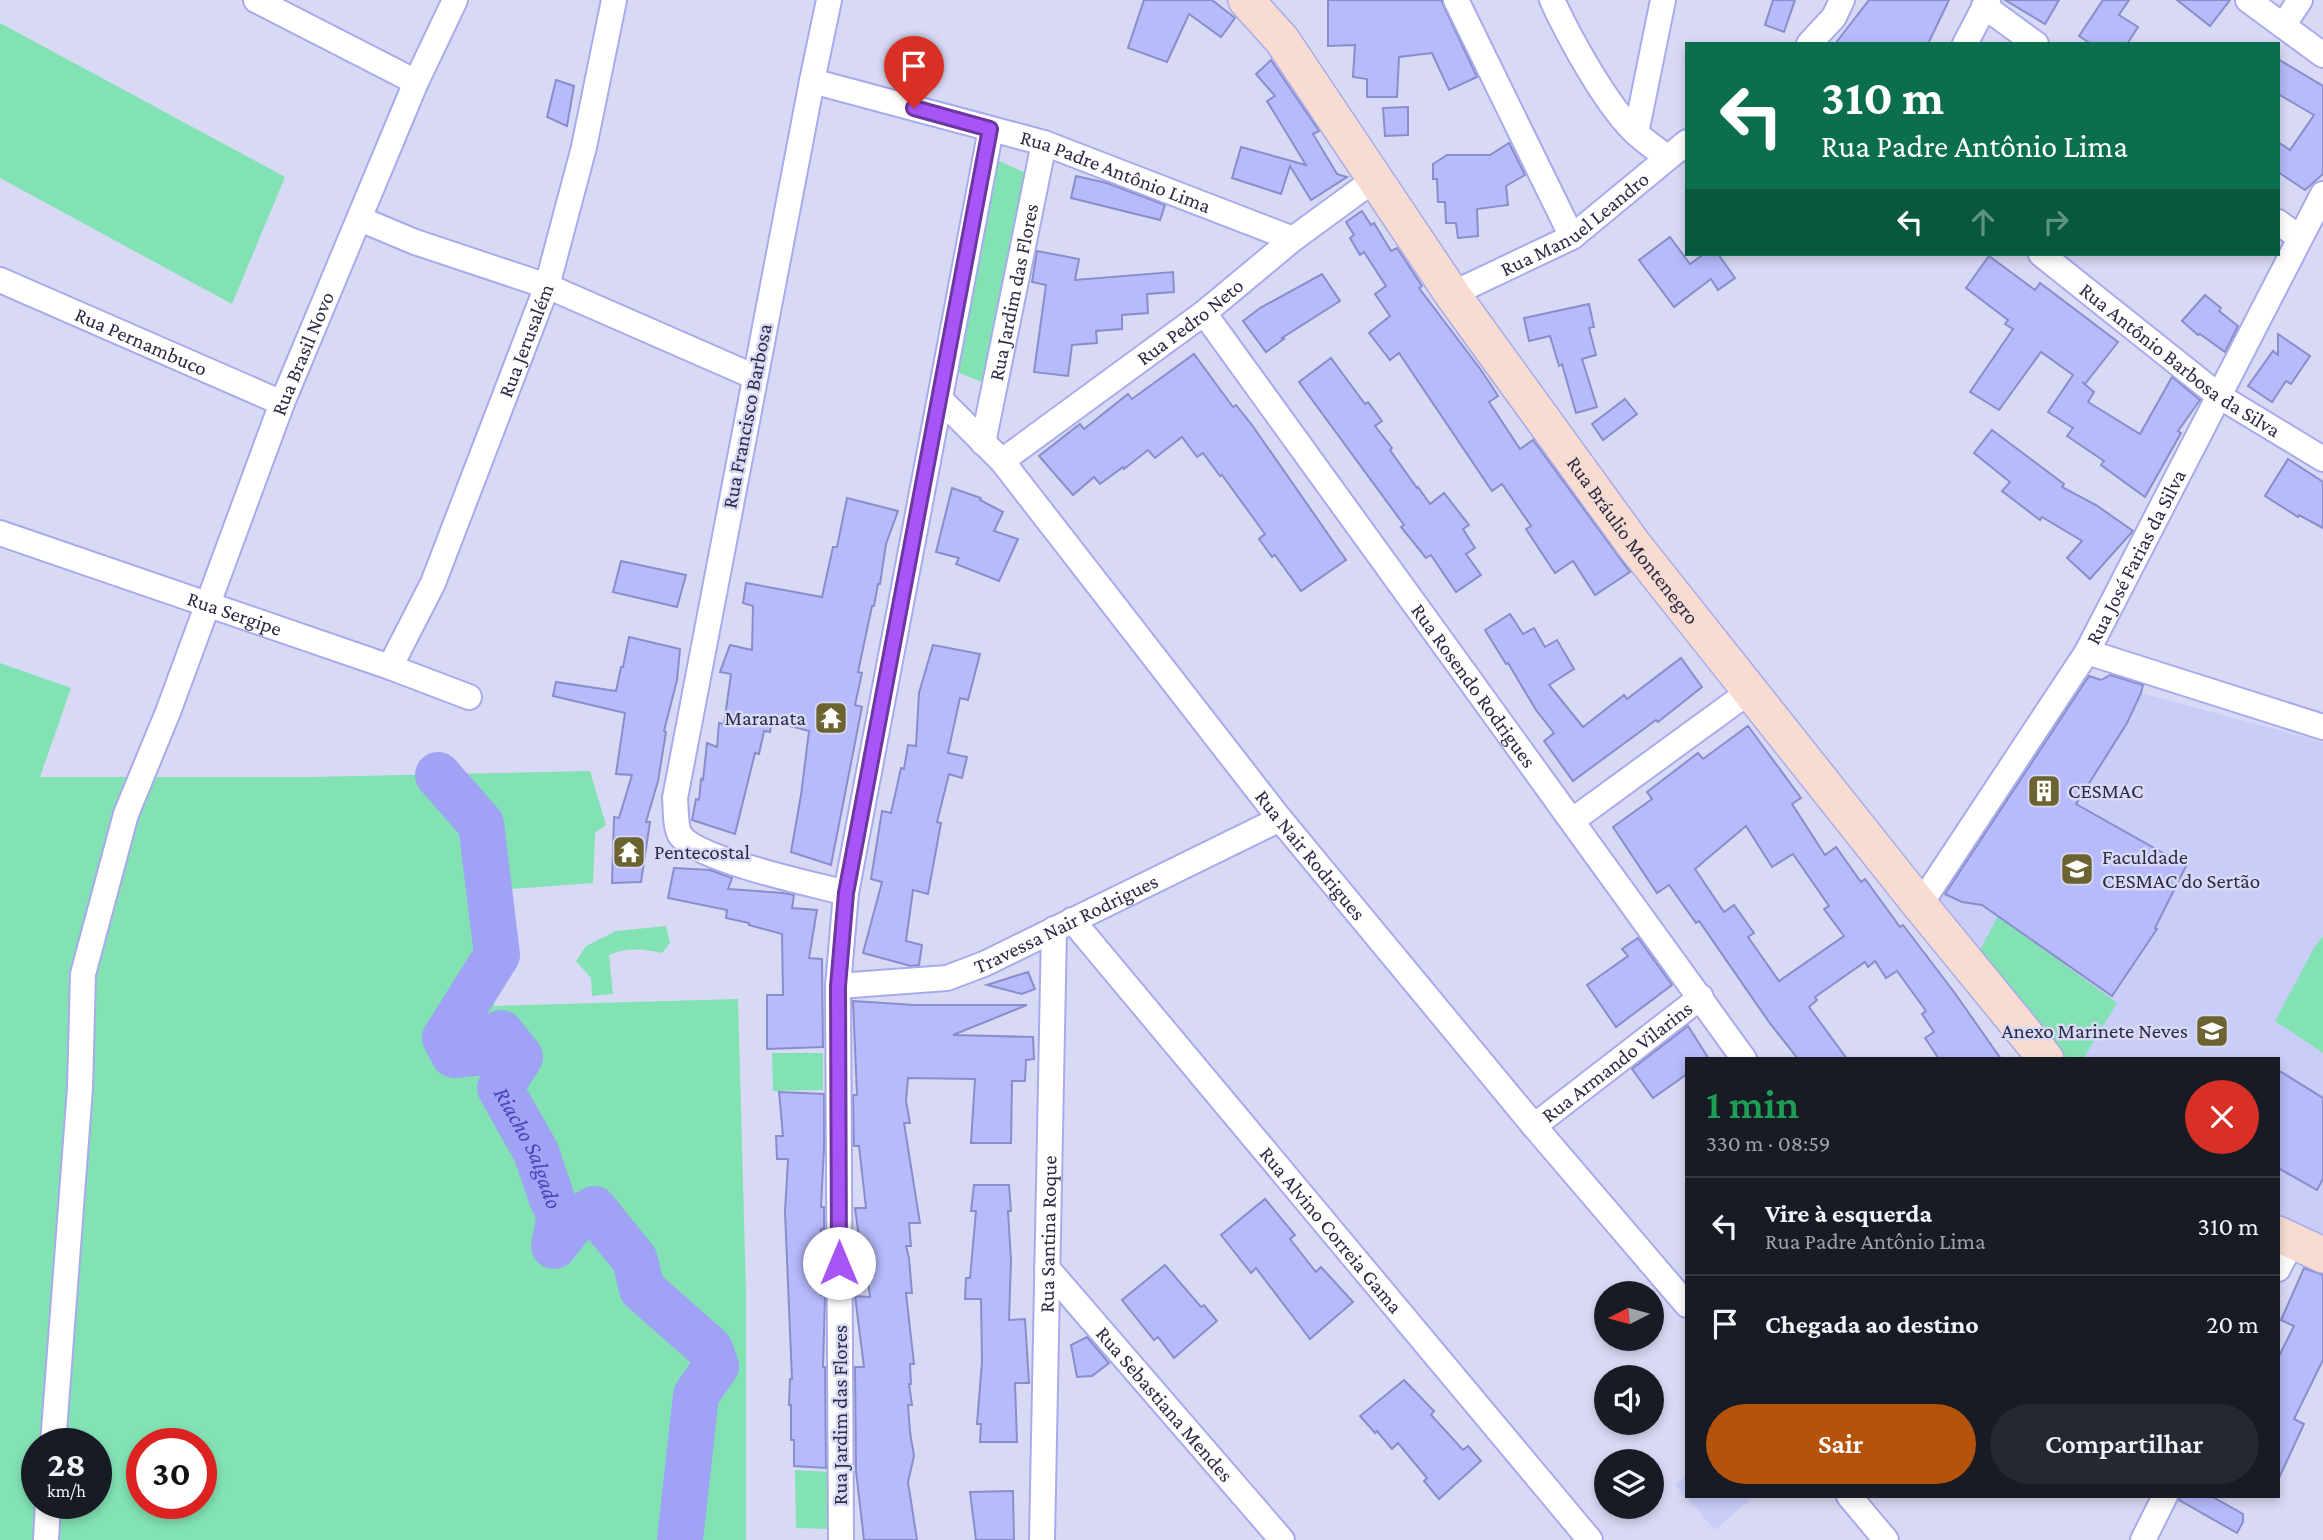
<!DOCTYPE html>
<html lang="pt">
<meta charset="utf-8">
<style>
body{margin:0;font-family:"Crimson Pro",serif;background:#242831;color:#f1f3f6;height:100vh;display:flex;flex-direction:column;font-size:26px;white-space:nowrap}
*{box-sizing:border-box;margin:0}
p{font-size:23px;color:#9ea1a6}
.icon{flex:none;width:38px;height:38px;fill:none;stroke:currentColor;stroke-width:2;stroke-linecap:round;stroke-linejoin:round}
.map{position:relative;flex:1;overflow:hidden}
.panel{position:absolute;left:1685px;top:1057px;width:595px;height:441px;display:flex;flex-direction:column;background:#171b24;border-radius:0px;box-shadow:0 4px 10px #0003}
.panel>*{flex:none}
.banner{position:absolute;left:1685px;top:42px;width:595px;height:214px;border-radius:0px;box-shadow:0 4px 10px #0003;background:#0b6e4f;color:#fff;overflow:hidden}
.needle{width:46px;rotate:264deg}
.fabs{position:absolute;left:1594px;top:1281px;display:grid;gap:14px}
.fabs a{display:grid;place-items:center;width:70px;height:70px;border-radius:50%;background:#171b24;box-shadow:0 4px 10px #0003;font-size:35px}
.speed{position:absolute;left:21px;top:1428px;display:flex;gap:14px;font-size:35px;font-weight:700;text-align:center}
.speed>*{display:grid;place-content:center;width:91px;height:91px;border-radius:50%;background:#171b24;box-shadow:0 4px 10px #0003;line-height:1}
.speed small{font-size:18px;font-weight:400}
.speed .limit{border:10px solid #d22;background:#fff;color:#111}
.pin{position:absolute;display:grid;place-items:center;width:60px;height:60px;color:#fff;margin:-72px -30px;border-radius:50% 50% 50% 0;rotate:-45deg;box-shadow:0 0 7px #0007}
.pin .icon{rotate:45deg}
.me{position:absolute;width:77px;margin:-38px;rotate:0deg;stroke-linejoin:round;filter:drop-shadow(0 0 5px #0008)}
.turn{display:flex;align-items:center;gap:24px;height:147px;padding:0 21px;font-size:32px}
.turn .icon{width:91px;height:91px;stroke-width:2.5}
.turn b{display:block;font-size:49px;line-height:60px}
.lanes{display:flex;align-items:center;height:66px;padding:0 21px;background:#0003;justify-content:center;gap:35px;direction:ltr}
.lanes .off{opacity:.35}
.round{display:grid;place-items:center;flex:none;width:74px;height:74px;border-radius:37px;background:#242831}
.overview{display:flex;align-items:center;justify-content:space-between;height:119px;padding:0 21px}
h1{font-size:42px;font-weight:600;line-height:52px;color:#1e9e55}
.primary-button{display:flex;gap:14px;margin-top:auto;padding:14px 21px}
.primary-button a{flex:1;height:80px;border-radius:42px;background:#b45309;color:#fff;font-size:28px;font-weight:600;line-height:80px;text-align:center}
.primary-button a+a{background:#242831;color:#f1f3f6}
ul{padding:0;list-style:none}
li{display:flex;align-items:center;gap:21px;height:98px;padding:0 21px;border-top:2px solid #363941}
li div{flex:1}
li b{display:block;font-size:26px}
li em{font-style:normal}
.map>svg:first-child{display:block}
</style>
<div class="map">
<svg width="2323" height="1540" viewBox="0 0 2323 1540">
<rect width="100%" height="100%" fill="#d8daf5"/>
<g fill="#cacdf8">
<path d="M2120,669L2144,682L2141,693L2323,742V1241L2279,1219L2278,1059H2066L1927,901L2078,672L2101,680Z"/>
<path d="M1687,1474V1496H1754L1715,1530L1675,1485Z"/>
</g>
<g fill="#82e2b4" fill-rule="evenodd">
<path d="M0,23L285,177L232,304L0,178Z"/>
<path d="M997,160L1028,174L986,384L957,372Z"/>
<path d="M0,663L71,688L40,777H310L590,771L606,825L595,833L593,883L498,890L494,1006L738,999L746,1292V1540H0ZM37,1444H96V1503H37ZM142,1444H201V1503H142Z"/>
<path d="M1998,916L2117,1003L2083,1059H2066L1977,956Z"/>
<path d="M666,926L670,943L662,953C642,949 627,947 609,955L613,994L592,996L591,978L576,961L586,946L616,931Z"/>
<path d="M2323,936V1053L2275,1021L2315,946Z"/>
<path d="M772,1053H823V1090L773,1091Z"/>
<path d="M795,1470L831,1472L832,1529L796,1528Z"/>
</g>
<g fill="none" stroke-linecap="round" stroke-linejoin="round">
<path stroke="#9fa2f5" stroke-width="46" id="s1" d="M438,775L481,824L497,955L445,1038L454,1055L484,1052L501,1033L520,1057L500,1088L536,1152L552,1199L560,1215L554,1246L573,1222L594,1209L635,1260L642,1289L710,1349L716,1366L696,1395L680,1540"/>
</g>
<g fill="#b7bafb" stroke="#8a8dcb" stroke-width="2" fill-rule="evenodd">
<path d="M1144,0H1212L1235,18L1221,37L1189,14L1167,62L1128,48Z"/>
<path d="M1328,0H1441L1477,77L1449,90L1432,53L1399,57L1397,97H1367V79L1353,77L1355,45L1328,46Z"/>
<path d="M1773,0H1795L1784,32L1765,25Z"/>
<path d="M1869,0H1949L1928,44H1835Z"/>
<path d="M2005,0H2059L2045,24Z"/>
<path d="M2103,0H2129L2119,15L2138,27L2127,44H2091L2079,36Z"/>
<path d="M2177,0H2230L2210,26Z"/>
<path d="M2278,59L2323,86V174L2305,190L2278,172V142L2290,150L2314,115L2278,94Z"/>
<path d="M1271,60L1319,131L1313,134L1337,174L1347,177L1311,200L1290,166L1281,194L1232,178L1241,147L1306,165L1267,101L1275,96L1256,74Z"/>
<path d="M556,80L574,86L567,126L547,117Z"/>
<path d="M1408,107V135L1385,136L1383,108Z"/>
<path d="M1509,143L1525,175L1506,186L1508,205L1477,209L1478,236L1458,238L1456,223H1446L1445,202H1438L1437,179H1433V164L1447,155H1490Z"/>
<path d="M1076,176L1107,183L1165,205L1160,220L1071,198Z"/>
<path d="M1362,211L1371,225L1374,223L1391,251L1397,248L1422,286L1419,288L1481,370L1498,396L1489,402L1520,449L1533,440L1630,572L1595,595L1573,561L1555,573L1526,529L1531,526L1502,484L1492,491L1399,353L1390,360L1369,333L1390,316L1375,294L1386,286L1364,252L1360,255L1350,238L1354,235L1346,222Z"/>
<path d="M1670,237L1690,264L1704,254H1718L1735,278L1718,290L1711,279L1674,307L1639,260Z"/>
<path d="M1037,251L1079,259L1075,280L1173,272L1174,292L1147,294L1148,313L1122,315V329L1096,331L1097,343L1072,345L1068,376L1034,372L1046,285L1032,282Z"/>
<path d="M1989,256L2035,290L2040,283L2118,342L2085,384L2082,382L2094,392L2088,402L2140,434L2172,377L2200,400L2178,431L2181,433L2145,497L2101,465L2104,461L2067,436L2073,428L2048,412L2073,375L2041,352L1999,410L1970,392L2013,329L2005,324L2008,320L1966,288Z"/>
<path d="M1322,274L1340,301L1282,338L1284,339L1266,352L1243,321L1260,308Z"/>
<path d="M2205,295L2221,308L2219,311L2238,326L2225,352L2200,334L2198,335L2182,321Z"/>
<path d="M1589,304L1594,327L1589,328L1596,355L1582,359L1597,407L1576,413L1562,364L1559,366L1550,336L1529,341L1524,318Z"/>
<path d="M2278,334L2310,356L2291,384L2286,381L2272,402L2248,386L2273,351L2278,355Z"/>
<path d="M1194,354L1233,407L1236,405L1252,425L1346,560L1301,591L1275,555L1272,557L1259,539L1265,534L1222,475L1220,476L1203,453L1197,457L1182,437L1155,458L1148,450L1124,469L1123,467L1100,484L1094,477L1073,495L1039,456L1080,424L1084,429L1128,394L1132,399Z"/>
<path d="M1331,358L1365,404L1368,402L1382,421L1375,426L1392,448L1390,450L1417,488L1418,487L1430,504L1444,493L1469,525L1463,529L1475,548L1466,554L1481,575L1456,592L1431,555L1426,558L1401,527L1404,525L1299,382Z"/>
<path d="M1625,399L1637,414L1603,440L1592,424Z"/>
<path d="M1992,430L2064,484L2062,487L2096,505L2133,531L2090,579L2067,558L2082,541L2042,517L2040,520L2002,491L2010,482L1974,453Z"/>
<path d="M2288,459L2323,482V528L2299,515L2298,517L2265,496Z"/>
<path d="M952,488L981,498L980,500L1003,512L994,531L1018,539L999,581L956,564L959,558L936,552Z"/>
<path d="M847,498L898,511L886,544L880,584H878L874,606H872L858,672L862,673L855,705L862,707L831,865L791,852L801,795L809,731L772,721L770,732L764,731L759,754L755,753L735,834L692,820L696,799L699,800L701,779L703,780L707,743L717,747L719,723L724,724L731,674L720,672L730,645L752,650L753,606L743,603L746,583L822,597L833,547H837Z"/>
<path d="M621,561L686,575L677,607L613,592Z"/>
<path d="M1510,614L1523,634L1534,628L1545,647L1557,640L1574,669L1549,685L1583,727L1624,695L1627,699L1681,658L1702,687L1658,722L1656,720L1573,781L1544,741L1554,733L1536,710L1508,663L1506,664L1485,630Z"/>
<path d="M629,637L680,649L677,680L664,731L666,732L658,781L646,822H650L641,882L612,883L614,817L619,818L632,775L616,774L625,713L553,696L556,682L616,691L621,667H623Z"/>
<path d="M933,645L980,654L968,700L960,698L948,753L967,757L962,778L949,774L937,822L941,823L928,894L913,890L906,941L922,945L919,965L911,966L863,953L882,882L871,879L882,811L891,813L901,768L904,769L908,745L916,746L919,693Z"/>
<path d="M2110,675L2143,685L2141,693L2127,723L2076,804L2186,866L2155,928L2157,929L2112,996L1982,905L1962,902L1945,894L2089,676L2101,680Z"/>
<path d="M1748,726L1801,798L1792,804L1825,855L1836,847L1861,882L1865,879L1900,927L1903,925L1954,992L2001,1059H1939L1925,1038L1934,1032L1922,1014L1926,1011L1897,971L1886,978L1875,961L1868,967L1865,962L1815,997L1817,1000L1809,1007L1847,1059H1798L1769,1022L1699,921L1696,923L1669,885L1657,893L1613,827L1652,799L1647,792L1698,753L1703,759ZM1746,826L1772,867L1793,854L1829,906L1824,909L1844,936L1779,981L1748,937L1754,933L1734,905L1724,912L1695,869Z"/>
<path d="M674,868L710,870L732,878L728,889L783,893L794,895L792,908L817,910L809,958L822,959L823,1047L767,1049V995H783L782,934L749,925V923L726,918L727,910L668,898Z"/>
<path d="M1638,938L1672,985L1616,1027L1587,985L1628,956L1622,949Z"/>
<path d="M1028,972L1035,989L1022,994L987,985Z"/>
<path d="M853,1001L914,1005H1027L953,1035L1033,1037L1034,1059L1026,1060L1025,1081H1012L1011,1143H971L975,1079L908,1078L906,1101L910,1123H904L920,1223H909L911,1246H906L909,1258L912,1293H906L914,1364H910L911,1384H909L912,1405H908L910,1432L914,1456L908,1482L917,1540H864L856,1471L855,1367H864L855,1296L870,1297L864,1246H860L855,1208H866L859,1146H854L853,1095H857Z"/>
<path d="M1688,1026L1709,1059H1687V1074L1653,1098L1632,1069Z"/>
<path d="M2278,1070L2323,1098V1179L2317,1190L2278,1168Z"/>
<path d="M779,1092L824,1094V1148L821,1207H824V1229H821L820,1277H823L821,1295H825L823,1367H825L826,1468L794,1466V1440H791V1405H789L790,1379H792L785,1212L788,1159H777L776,1136H783Z"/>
<path d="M974,1185H1009L1011,1211H1008L1011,1260L1009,1320L1025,1319L1029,1383H1015L1017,1442H980L981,1424H977L982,1361L981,1299H965L966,1278H970L976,1211H971Z"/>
<path d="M1265,1199L1295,1235L1290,1239L1316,1272L1321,1267L1353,1302L1310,1339L1256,1268L1251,1273L1221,1235Z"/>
<path d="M1165,1265L1201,1307L1204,1305L1217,1321L1174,1358L1158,1337L1154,1340L1122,1300Z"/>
<path d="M2304,1268L2323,1275V1360L2294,1419L2304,1424L2278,1480V1358L2294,1326L2281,1320Z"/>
<path d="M1087,1337L1109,1363L1092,1376L1077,1377L1071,1345Z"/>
<path d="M1404,1380L1434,1411L1431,1415L1463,1450L1468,1446L1481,1461L1439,1499L1424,1481L1427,1478L1398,1443L1392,1449L1377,1431L1375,1433L1360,1416Z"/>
<path d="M1013,1491L1014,1540H976L970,1492Z"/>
<path d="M2180,1496H2211L2243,1514V1522L2237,1533L2179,1500Z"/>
</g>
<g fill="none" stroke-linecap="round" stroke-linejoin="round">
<defs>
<g id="street">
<path d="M256,0L416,82"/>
<path d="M829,0L812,81L675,798C676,808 675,826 680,835C697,860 813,884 846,893"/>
<path d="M1456,0L1572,237"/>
<path d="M1552,0C1569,37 1607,107 1637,134C1646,142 1657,150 1667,157"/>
<path d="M2248,0L2323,55"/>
<path d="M1984,6L2036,44"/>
<path d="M2283,26L2300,0"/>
<path d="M1809,44L1834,17L1842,0"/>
<path d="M1965,44L1988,0"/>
<path id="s2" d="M812,81L1044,143L1293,239"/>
<path d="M1636,133L1663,0"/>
<path d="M360,219L415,242L547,286L755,377"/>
<path d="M2278,222L2300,238"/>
<path id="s3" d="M2041,254L2219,396L2323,459"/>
<path id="s4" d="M0,280L282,403"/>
<path id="s5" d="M1452,294L1572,237L1687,142"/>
<path id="s6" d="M1204,313L1744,1059"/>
<path id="s7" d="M940,399L1002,461L1280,819L1534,1126L1687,1305"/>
<path id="s8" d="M983,443L1044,143"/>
<path id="s9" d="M1002,461L1204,313L1293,239L1375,179"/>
<path id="s10" d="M0,533L390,667L469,697"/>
<path d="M2087,652L2323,727"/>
<path id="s11" d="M390,667L433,583L547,286L584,147L614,0"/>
<path d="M1573,820L1750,691"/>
<path id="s12" d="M1920,905L2087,652L2323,194"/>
<path id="s13" d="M1072,920L1590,1540"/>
<path id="s14" d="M838,986L947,978L984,964L1280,819"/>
<path id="s15" d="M1534,1126L1701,997"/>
<path id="s16" d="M1047,1268L1282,1540"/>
<path d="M2278,1269L2292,1242"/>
<path id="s17" d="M53,1444L80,1088L83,974L126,814L168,712L282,403L416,82L455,0"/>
<path d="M1849,1496L1886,1540"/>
<path d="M46,1540L48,1503"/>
<path d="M841,1540L838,986L846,893L991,129"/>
<path id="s18" d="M1042,1540L1054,929"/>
<path d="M2143,1540L2165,1496"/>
</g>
<g id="secondary">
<path id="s19" d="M1246,0L1282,40L1452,294L1634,545L1920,905L2046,1059"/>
<path d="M2278,1234L2323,1255"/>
</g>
</defs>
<use href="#street" stroke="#a8abeb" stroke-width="28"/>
<use href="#secondary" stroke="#a8abeb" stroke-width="38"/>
<use href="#street" stroke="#fff" stroke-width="24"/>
<use href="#secondary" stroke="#f8dcd1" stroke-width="35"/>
</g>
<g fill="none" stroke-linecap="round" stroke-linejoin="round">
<defs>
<path id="route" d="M839,1263L838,986L846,893L990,129L914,108"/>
</defs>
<use href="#route" stroke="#6d37a1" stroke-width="18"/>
<use href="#route" stroke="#a855f7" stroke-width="12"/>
</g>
<defs>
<symbol id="temple-square" viewBox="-11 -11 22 22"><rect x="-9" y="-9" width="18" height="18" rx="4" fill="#6b6431" stroke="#d8daf5"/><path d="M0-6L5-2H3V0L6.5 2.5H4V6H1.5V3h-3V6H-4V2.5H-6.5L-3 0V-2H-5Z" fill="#fff"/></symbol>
<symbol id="building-square" viewBox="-11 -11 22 22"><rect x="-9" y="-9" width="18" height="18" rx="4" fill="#6b6431" stroke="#d8daf5"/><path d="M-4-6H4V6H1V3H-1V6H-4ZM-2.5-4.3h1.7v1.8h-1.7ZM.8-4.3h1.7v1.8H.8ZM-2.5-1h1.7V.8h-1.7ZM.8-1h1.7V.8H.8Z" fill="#fff"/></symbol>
<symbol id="university-square" viewBox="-11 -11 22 22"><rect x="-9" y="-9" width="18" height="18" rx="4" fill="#6b6431" stroke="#d8daf5"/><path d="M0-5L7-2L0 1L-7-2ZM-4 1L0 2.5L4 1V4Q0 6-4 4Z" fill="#fff"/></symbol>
<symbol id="school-square" viewBox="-11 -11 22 22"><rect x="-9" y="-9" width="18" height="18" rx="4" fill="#6b6431" stroke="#d8daf5"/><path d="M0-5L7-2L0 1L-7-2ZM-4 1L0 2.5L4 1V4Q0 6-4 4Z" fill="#fff"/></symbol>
</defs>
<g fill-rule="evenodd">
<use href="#temple-square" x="812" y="699" width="38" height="38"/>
<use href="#building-square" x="2025" y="772" width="38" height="38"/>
<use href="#temple-square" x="610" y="833" width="38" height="38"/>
<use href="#university-square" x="2058" y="850" width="38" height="38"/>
<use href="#school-square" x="2193" y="1012" width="38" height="38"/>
</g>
<g text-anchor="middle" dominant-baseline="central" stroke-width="5" stroke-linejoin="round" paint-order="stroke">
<g font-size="21" fill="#2b2c45" stroke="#d8daf5">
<text stroke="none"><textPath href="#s2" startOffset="317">Rua Padre Antônio Lima</textPath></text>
<text stroke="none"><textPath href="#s5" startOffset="142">Rua Manuel Leandro</textPath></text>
<text stroke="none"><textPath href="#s8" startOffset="154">Rua Jardim das Flores</textPath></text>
<text stroke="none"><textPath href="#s9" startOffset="234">Rua Pedro Neto</textPath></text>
<text stroke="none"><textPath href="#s11" startOffset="354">Rua Jerusalém</textPath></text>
<text stroke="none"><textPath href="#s4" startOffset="154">Rua Pernambuco</textPath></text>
<text stroke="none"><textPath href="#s17" startOffset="1130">Rua Brasil Novo</textPath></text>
<text stroke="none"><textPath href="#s3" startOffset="175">Rua Antônio Barbosa da Silva</textPath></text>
<text transform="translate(747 416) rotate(-79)">Rua Francisco Barbosa</text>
<text stroke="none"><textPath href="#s19" startOffset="665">Rua Bráulio Montenegro</textPath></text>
<text stroke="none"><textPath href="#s12" startOffset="410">Rua José Farias da Silva</textPath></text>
<text stroke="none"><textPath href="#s10" startOffset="248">Rua Sergipe</textPath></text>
<text stroke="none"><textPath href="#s6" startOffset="460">Rua Rosendo Rodrigues</textPath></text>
<text stroke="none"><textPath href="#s7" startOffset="588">Rua Nair Rodrigues</textPath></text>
<text stroke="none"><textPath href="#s14" startOffset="240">Travessa Nair Rodrigues</textPath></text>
<text stroke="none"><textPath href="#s15" startOffset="105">Rua Armando Vilarins</textPath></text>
<text stroke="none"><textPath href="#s13" startOffset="404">Rua Alvino Correia Gama</textPath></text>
<text stroke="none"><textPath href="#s18" startOffset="306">Rua Santina Roque</textPath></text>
<text stroke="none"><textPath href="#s16" startOffset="180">Rua Sebastiana Mendes</textPath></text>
<text transform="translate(840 1415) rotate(-90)">Rua Jardim das Flores</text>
</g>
<g font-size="21" fill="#2b2c45" stroke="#d8daf5" text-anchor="start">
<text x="806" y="718" text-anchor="end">Maranata</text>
<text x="2068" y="791">CESMAC</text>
<text x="654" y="852">Pentecostal</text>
<text x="2102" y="857">Faculdade<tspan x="2102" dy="24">CESMAC do Sertão</tspan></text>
<text x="2188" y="1031" text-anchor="end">Anexo Marinete Neves</text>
</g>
<g font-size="23" font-style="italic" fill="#4d40b7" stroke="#d8daf5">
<text stroke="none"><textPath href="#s1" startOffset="504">Riacho Salgado</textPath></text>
</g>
</g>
</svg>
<div class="fabs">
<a><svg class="needle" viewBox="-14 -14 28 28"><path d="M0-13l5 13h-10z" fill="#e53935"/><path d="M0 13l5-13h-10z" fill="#9ea1a6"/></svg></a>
<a><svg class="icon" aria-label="sound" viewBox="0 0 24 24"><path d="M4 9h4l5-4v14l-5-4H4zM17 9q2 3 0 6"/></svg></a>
<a><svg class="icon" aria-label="layers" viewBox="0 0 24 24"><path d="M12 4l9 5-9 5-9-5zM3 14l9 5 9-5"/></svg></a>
</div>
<div class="speed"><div>28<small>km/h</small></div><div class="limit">30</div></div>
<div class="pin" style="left:914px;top:108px;background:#d93025"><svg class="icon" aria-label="arrive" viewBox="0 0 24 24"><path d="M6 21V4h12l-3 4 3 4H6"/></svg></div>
<svg class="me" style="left:839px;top:1263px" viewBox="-20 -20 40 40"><circle r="19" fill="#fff"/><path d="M0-13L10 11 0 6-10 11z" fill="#a855f7"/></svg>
<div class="banner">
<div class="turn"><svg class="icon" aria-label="left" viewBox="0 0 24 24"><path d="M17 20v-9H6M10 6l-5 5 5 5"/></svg><div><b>310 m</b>Rua Padre Antônio Lima</div></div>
<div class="lanes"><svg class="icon" aria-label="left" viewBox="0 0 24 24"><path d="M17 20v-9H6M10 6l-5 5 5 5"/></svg><svg class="icon off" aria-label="ahead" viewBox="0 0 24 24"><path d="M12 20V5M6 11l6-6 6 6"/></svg><svg class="icon off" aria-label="right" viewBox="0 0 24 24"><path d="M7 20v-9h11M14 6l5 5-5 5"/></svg></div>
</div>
<section class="panel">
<div class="overview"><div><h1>1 min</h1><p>330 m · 08:59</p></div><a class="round" style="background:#d93025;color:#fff"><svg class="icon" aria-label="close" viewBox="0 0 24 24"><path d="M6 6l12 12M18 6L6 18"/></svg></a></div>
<ul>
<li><svg class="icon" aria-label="left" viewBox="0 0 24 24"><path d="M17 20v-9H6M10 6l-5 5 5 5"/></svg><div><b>Vire à esquerda</b><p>Rua Padre Antônio Lima</p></div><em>310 m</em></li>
<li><svg class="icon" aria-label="arrive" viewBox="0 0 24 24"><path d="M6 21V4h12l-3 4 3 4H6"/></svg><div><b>Chegada ao destino</b></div><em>20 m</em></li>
</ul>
<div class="primary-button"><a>Sair</a><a>Compartilhar</a></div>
</section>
</div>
